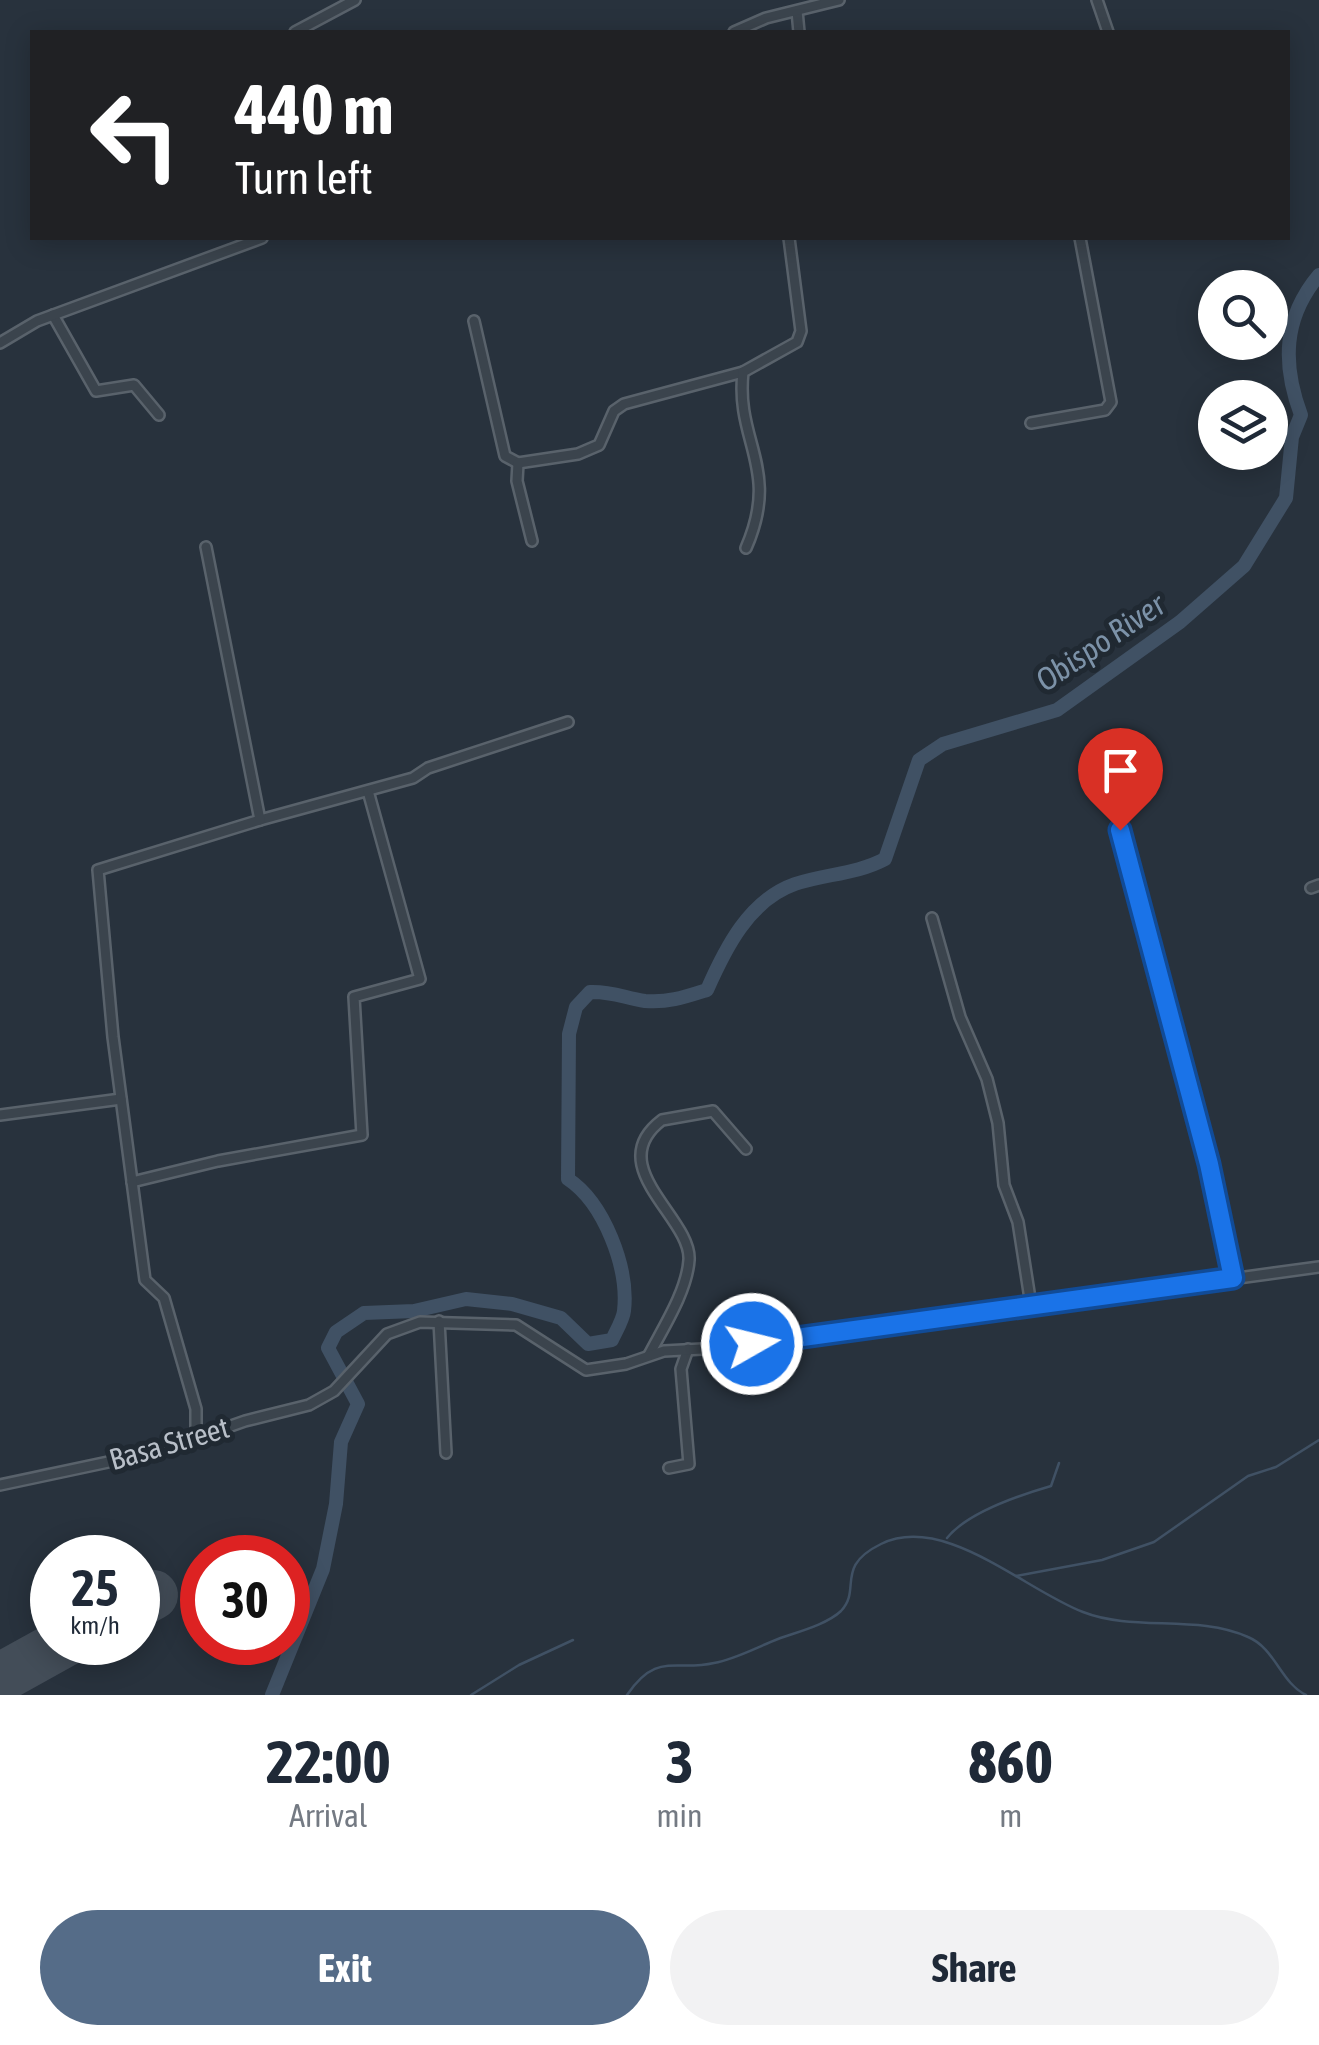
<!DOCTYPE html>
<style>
body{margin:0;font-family:"Asap Condensed",sans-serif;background:#f2f2f3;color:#1f2937;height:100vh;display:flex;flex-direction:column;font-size:38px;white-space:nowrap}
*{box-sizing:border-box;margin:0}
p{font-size:32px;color:#747a83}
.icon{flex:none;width:55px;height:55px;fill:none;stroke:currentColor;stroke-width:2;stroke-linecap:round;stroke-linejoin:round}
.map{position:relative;height:1695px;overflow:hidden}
.sheet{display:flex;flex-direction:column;background:#fff;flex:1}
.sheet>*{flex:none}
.guide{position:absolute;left:30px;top:30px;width:1260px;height:210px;border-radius:0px;box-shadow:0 5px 25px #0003;background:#202124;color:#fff;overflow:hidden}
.controls{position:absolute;left:1198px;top:270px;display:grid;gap:20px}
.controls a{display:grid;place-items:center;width:90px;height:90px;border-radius:50%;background:#fff;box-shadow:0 5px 25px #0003;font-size:50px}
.speed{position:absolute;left:30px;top:1535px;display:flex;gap:20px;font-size:50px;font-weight:700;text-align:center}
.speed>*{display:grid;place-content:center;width:130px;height:130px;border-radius:50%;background:#fff;box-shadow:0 5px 25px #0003;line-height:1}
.speed small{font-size:25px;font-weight:400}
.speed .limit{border:15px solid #d22;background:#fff;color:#111}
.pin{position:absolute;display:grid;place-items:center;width:85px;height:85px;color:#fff;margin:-102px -42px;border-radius:50% 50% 50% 0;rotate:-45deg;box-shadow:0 0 10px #0007}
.pin .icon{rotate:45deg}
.me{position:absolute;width:110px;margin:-55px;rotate:82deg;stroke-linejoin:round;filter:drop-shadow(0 0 8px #0008)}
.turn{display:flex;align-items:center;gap:35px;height:210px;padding:0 40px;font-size:45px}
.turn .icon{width:130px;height:130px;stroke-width:2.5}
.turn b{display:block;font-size:70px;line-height:85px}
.eta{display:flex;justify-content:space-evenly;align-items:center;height:170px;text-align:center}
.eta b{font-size:60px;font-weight:700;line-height:70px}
.cta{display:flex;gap:20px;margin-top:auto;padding:20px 40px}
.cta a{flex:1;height:115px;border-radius:60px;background:#556c88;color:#fff;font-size:40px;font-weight:700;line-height:115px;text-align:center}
.cta a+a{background:#f2f2f3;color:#1f2937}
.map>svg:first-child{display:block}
</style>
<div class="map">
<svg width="1319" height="1695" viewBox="0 0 1319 1695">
<rect width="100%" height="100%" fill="#28323d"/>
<g fill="#363f4a">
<path d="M161,1574L177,1603L138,1624V1587Z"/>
<path d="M52,1633V1642L105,1643L9,1695H0V1662Z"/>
</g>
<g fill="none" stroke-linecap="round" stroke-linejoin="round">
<g stroke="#405164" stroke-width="2.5">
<path d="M947,1538C967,1513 1020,1495 1051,1486L1059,1463"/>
<path d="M1016,1576L1102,1560L1154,1542L1248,1476L1276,1467L1319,1440"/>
<path d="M471,1695L519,1665L573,1640"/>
<path d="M627,1695C657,1651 675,1672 714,1663C736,1659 757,1647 778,1639C797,1632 826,1625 841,1611C862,1589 834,1567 881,1544C944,1513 1025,1590 1083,1612C1134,1632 1197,1614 1248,1637C1275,1648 1281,1683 1306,1695"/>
</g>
<path stroke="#405164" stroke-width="14" d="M272,1695L323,1569L336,1504L341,1442L358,1404L328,1348L336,1332L364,1313L414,1311L466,1299L512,1304L561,1318L588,1344L612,1340C616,1331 623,1320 624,1311C629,1268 604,1203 568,1179L569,1034L576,1007L590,992C611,991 625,998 645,1001C668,1003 685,997 707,990C725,949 749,900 795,884C825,874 857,874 885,859L919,760L943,744L1057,710L1180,622L1244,566L1286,498L1292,437L1301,415C1282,364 1283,318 1319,275"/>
<g stroke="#434d58" stroke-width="50">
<path d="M138,1603L153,1595"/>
<path d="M0,1678L65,1642"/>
</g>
<defs>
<g id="minor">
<path d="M1097,0L1108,32"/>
<path d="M797,11L799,32"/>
<path d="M295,32L355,0"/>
<path d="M734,32L766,18L839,0"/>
<path d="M53,315L96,391L134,385L159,415"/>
<path d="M474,321L505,456L518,463"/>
<path d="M0,343L37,321L262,238"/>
<path d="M1031,423L1105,410L1111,402L1080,238"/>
<path d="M532,541L517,481L518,463L578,454L599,445L614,411L624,404L743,372"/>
<path d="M746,548C781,468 735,442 743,372L797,342L801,331L789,238"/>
<path d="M260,820L413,778L428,768L568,722"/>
<path d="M1120,830L1209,1165L1233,1278"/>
<path d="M1311,888L1319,885"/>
<path d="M932,918L960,1017L987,1079L998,1123L1004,1185L1018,1222L1031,1305"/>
<path d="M0,1115L121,1099"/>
<path d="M132,1182L218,1161L362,1135L354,997L420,979L368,791"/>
<path d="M439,1321L446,1453"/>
<path d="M649,1355C663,1328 687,1291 689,1260C692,1218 601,1166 662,1120L713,1111L746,1149"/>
<path d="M196,1440V1409L164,1298L145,1280L113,1037L98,870L260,820L206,547"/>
<path d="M669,1468L689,1464L681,1369L688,1349"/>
<path d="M0,1485L160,1451L245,1421L309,1405L334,1391L387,1334L420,1322L516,1325L586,1370L626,1364L664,1351L722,1348L1319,1267"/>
</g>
</defs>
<use href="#minor" stroke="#59626b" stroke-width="14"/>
<use href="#minor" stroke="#3b444d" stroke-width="9"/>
</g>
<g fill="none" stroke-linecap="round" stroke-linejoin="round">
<defs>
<path id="route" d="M752,1344L1233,1278L1209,1164L1120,830"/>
</defs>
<use href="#route" stroke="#114b97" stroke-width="25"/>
<use href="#route" stroke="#1a73e8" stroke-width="18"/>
</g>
<g text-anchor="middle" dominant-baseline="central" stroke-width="10" stroke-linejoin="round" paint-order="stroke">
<g font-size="30" fill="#b8bfc8" stroke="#202932">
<text transform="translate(169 1443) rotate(-16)">Basa Street</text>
</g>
<g font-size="32" font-style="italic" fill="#7c92a8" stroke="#202932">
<text transform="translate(1100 642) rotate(-34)">Obispo River</text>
</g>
</g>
</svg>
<div class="controls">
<a><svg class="icon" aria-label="search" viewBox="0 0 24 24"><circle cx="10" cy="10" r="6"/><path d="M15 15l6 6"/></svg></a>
<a><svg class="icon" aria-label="layers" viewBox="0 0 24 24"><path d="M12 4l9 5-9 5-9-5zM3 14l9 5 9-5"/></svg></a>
</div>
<div class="speed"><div>25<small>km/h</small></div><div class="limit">30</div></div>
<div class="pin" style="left:1120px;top:830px;background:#d93025"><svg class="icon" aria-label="arrive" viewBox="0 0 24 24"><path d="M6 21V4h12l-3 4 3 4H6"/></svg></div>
<svg class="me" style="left:752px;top:1344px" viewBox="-20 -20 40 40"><circle r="17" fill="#1a73e8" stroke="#fff" stroke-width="3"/><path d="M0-11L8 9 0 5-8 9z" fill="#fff"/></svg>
<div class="guide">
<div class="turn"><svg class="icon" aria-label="left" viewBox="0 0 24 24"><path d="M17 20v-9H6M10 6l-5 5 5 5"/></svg><div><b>440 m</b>Turn left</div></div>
</div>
</div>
<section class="sheet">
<div class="eta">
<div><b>22:00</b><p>Arrival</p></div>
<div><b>3</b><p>min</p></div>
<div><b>860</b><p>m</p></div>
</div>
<div class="cta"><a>Exit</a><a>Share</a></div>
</section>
